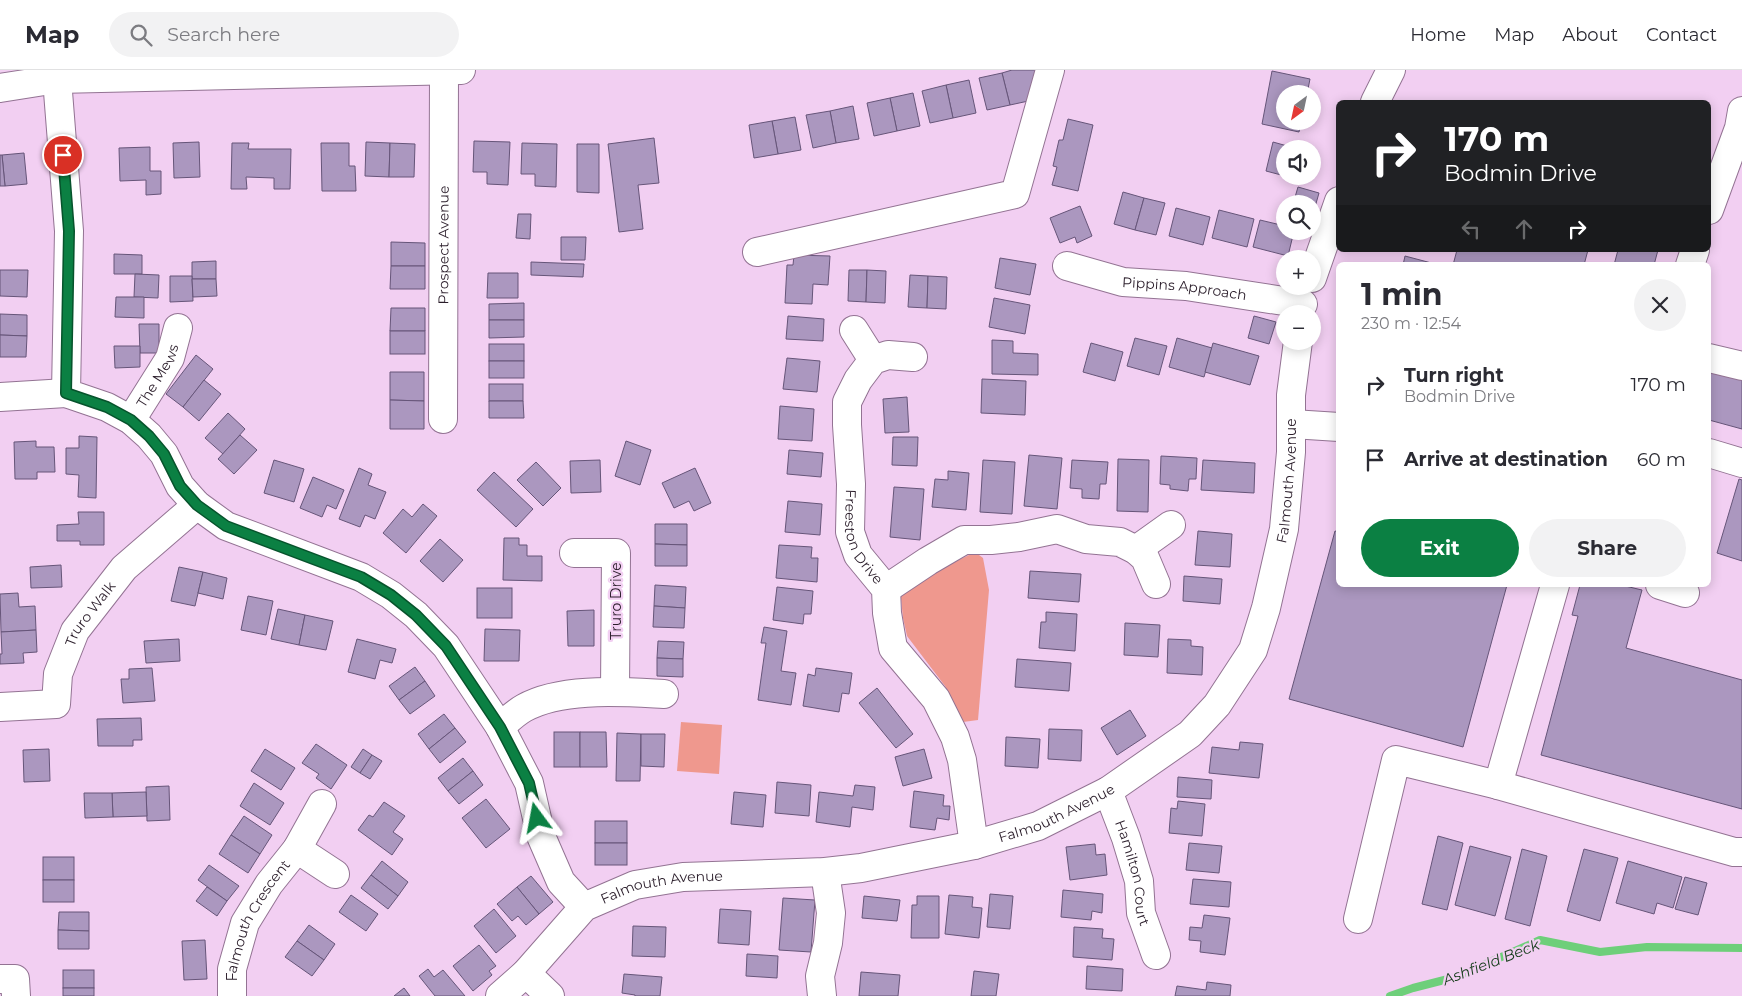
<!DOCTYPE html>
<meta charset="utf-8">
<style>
body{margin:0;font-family:Montserrat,sans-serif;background:#f2f2f3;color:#2b2b33;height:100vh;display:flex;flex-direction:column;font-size:19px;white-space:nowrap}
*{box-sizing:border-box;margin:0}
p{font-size:16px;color:#7c7c81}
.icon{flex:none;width:28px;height:28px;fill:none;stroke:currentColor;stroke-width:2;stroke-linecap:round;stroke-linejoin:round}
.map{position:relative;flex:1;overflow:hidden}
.details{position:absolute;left:1336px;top:192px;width:375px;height:325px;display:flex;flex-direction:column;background:#fff;border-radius:8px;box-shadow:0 2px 12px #0003}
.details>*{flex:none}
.banner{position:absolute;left:1336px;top:30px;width:375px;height:152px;border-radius:8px;box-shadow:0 2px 12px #0003;background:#202124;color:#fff;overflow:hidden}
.needle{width:32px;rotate:213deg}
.tools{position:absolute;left:1276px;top:15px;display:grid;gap:10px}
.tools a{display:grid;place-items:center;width:45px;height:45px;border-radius:50%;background:#fff;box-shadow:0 2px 12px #0003;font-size:25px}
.pin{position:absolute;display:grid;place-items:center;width:42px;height:42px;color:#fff;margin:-21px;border:2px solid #fff;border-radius:50%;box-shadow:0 1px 5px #0007}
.me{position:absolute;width:55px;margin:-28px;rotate:347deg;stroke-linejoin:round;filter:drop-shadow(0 0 4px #0008)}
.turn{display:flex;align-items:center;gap:18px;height:105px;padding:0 25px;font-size:22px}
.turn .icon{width:65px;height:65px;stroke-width:2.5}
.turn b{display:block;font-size:35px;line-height:42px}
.lanes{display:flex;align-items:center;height:48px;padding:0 25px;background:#0003;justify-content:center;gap:25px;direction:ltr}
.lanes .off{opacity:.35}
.round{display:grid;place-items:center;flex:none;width:52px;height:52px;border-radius:26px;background:#f2f2f3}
.overview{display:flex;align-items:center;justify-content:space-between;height:85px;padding:0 25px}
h1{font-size:30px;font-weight:700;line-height:38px}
.primary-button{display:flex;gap:10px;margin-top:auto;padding:10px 25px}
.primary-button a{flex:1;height:58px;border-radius:30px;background:#0b8043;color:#fff;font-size:20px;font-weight:700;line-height:58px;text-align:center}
.primary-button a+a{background:#f2f2f3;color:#2b2b33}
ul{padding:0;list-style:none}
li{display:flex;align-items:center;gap:15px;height:75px;padding:0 25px}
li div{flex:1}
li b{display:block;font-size:19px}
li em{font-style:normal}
header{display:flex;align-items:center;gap:30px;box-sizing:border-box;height:70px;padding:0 25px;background:#fff;border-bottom:1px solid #e1e1e2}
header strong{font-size:24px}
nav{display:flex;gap:28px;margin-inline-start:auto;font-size:18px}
.search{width:350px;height:45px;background:#f2f2f3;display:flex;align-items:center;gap:12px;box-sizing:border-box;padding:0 18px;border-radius:28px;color:#7c7c81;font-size:19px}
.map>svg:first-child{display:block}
</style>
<header>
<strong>Map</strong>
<div class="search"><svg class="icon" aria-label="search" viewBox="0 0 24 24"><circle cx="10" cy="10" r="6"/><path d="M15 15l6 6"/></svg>Search here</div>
<nav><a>Home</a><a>Map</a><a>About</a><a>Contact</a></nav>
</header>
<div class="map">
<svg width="1742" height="926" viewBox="0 0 1742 926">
<rect width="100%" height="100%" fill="#f2cff2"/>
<g fill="#ef988e">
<path d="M975,482L983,488L989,520L978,650L963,652L945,616L907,566L903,548L900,519Z"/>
<path d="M681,652L722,655L719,704L677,701Z"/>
</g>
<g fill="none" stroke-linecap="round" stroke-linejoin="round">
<path stroke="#6ecf7a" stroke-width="8" d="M1390,926L1413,918L1456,907L1540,870L1600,882L1647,877L1742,878"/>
</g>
<g fill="#ab97bf" stroke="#665579">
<path d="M1012,0H1044L1033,30L1010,35L1002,3Z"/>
<path d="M1272,1L1310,9L1307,24H1285V51H1301L1299,62L1262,54Z"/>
<path d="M1002,3L1010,35L987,40L979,8Z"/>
<path d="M969,10L976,43L953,48L946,15Z"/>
<path d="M946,15L953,48L930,53L922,21Z"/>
<path d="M913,23L920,56L897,61L890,28Z"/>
<path d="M890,28L897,61L874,66L867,33Z"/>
<path d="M853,36L859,69L836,73L830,41Z"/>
<path d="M830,41L836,73L813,78L806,45Z"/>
<path d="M795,47L801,80L778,84L772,51Z"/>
<path d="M1068,49L1093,55L1078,121L1052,115L1057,97L1053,96L1059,70H1063Z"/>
<path d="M772,51L778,84L754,88L749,55Z"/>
<path d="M654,68L659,113L638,115L643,159L619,162L608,74Z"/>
<path d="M474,71L510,72L508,115L487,114V102H473Z"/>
<path d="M199,72L200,107L174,108L173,73Z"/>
<path d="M366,72L390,73L389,107L365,106Z"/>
<path d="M1273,72L1298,79H1285V106L1266,101Z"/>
<path d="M232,73H249L248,79H291L290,119H274V108L246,107L247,119H231Z"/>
<path d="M321,73H349V96H355L356,121H322Z"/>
<path d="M390,73L415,74L414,107H389Z"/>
<path d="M522,73L557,74L556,117L535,116V104H521Z"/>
<path d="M577,74H599V123L577,122Z"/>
<path d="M150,77V101H161V124L146,125V110L120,111L119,78Z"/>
<path d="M24,83L27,114L5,116L2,85Z"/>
<path d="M0,85H2L5,116H0Z"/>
<path d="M1298,117L1319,123L1313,144L1312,134H1293Z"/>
<path d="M1123,122L1144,128L1135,160L1114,154Z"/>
<path d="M1144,128L1165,133L1156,165L1135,160Z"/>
<path d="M1080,136L1092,166L1077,173L1075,167L1060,173L1050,148Z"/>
<path d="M1176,138L1210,147L1203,175L1169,166Z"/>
<path d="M1219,140L1254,149L1247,177L1212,168Z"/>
<path d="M518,144H531L530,169L516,168Z"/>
<path d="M1260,150L1285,156V161H1294L1288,186L1253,177Z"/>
<path d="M561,167H586L585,190H561Z"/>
<path d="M391,172L425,173V196H391Z"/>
<path d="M1457,180H1588L1584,195H1453Z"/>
<path d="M1618,180H1658L1654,195H1614Z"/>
<path d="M114,184L142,185V204H114Z"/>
<path d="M794,185L830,186L828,215L813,214L812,234L785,233L787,195H793Z"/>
<path d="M1405,186L1439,195H1403Z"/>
<path d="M1000,188L1036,194L1030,225L995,218Z"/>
<path d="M216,191V209H192V192Z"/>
<path d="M531,192L584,194L583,207L531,205Z"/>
<path d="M391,196H425V219H390Z"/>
<path d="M0,200H28L27,227L0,226Z"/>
<path d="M849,200H867L866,232L848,231Z"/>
<path d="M867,200L886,201L885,233L866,232Z"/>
<path d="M488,203H518V228H487Z"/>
<path d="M135,204L159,205L158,228L134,227Z"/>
<path d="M910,205L928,206L927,238L908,237Z"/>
<path d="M170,206H192L193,231L170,232Z"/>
<path d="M928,206L947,207L946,239L927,238Z"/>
<path d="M192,209H216L217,226L193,227Z"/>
<path d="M116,227H144V248L115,247Z"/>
<path d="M994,228L1030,235L1025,264L989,257Z"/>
<path d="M524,233V250H489V234Z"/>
<path d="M391,238H425V261H390Z"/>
<path d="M0,244L27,245V266L0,265Z"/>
<path d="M788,246L824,249L823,271L786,269Z"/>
<path d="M1254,246L1276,252L1269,274L1248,268Z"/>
<path d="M489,250H524V267L489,268Z"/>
<path d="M139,254H159V283H140Z"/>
<rect x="390" y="261" width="35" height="23"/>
<path d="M0,265L27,266L26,287H0Z"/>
<path d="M1135,268L1167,276L1159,305L1127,296Z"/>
<path d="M1177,268L1212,278L1204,307L1169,297Z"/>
<path d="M992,270L1013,271V283L1038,284V305L992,304Z"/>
<path d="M1091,273L1123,282L1115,311L1083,302Z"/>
<path d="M1213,273L1259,286L1250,315L1205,302Z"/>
<rect x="489" y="274" width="35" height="17"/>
<path d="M114,276H140V297L115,298Z"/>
<path d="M196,285L213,299L183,337L166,324Z"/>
<path d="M787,288L820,291L817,322L783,319Z"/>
<rect x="489" y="291" width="35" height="17"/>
<path d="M1709,299L1742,308V359L1709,350Z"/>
<path d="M390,302H424V331L390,330Z"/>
<path d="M982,309L1026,311L1025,345L981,343Z"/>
<path d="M204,310L221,324L199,351L183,337Z"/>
<rect x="489" y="314" width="34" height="17"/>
<path d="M907,327L909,362L885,363L883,329Z"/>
<path d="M390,330L424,331V359H390Z"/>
<path d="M489,331H523L524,348H489Z"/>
<path d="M780,336L814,339L812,371L778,369Z"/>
<path d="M228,343L245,359L223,384L205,368Z"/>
<path d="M240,365L257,380L234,404L218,389Z"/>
<path d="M79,366L97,367L96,428L78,427L79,405L66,404V378H79Z"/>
<path d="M893,367H918L917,396L892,395Z"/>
<path d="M36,371V377H54L55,402H37V409H15L14,372Z"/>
<path d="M626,371L651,380L640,415L615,406Z"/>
<path d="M789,380L823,383L821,407L787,404Z"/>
<path d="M1029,385L1062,388L1057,439L1024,436Z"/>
<path d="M1161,386L1197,388L1196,409H1189L1188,421L1170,419V415L1160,414Z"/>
<path d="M1118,389L1149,390L1148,442L1117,441Z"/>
<path d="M274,390L304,399L294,432L264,423Z"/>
<path d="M600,390L601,422L571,423L570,391Z"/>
<path d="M983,390L1015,392L1012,444L980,442Z"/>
<path d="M1072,390L1108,392L1106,414H1100L1099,429L1082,428V419L1070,418Z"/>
<path d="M1203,390L1255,393L1254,423L1201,420Z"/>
<path d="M536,392L561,418L543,436L517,410Z"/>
<path d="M359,398L372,404L368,415L386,422L375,449L365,445L360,457L339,449Z"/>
<path d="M695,398L711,433L694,441L689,431L674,438L662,413Z"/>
<path d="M948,401L969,403L966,440L932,437L935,409L948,410Z"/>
<path d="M494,402L533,439L516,457L477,420Z"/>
<path d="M313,407L344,420L336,439L327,435L322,447L300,438Z"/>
<path d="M1739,409L1742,410V491L1717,483Z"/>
<path d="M894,417L924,419L920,470L890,467Z"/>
<path d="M788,431L822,434L820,465L785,462Z"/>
<path d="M423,434L437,446L406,483L383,463L403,439L412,447Z"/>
<path d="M78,442H104V475H80V471H57V455L79,454Z"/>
<path d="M655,454H687V475L655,474Z"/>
<path d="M1198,461L1232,464L1230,497L1195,495Z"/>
<path d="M1335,461L1339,462V515H1507L1463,677L1289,629Z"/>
<path d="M504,468H519V475H527V486H542V511L503,510Z"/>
<path d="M440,469L463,490L443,512L420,491Z"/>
<path d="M655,474L687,475V496H655Z"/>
<path d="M779,475L812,477L811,488H818L817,512L776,508Z"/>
<path d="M61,495L62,517L31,518L30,497Z"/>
<path d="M179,497L203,502L195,536L171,531Z"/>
<path d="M1030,501L1081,504L1079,532L1028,528Z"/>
<path d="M203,502L227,508L223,529L198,523Z"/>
<path d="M1184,506L1222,509L1220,534L1183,531Z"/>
<path d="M655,515L686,517L685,538L654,536Z"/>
<path d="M1580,515H1621L1642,520L1626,578L1742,610V739L1541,685L1578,546L1572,545Z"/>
<path d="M777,517L813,521L811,544H804L803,554L773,550Z"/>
<rect x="477" y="518" width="35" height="30"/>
<path d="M18,523L19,537L35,536L36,560L1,562L0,524Z"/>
<path d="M248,526L273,531L266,565L241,560Z"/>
<path d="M654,536L685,538L684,558L653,557Z"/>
<path d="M278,539L305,545L299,575L271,569Z"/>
<path d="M594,540V576H568L567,541Z"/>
<path d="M1046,542L1077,544L1075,581L1039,578L1041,552H1046Z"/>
<path d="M305,545L333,551L326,580L299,575Z"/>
<path d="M1125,553L1160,555L1158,587L1124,585Z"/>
<path d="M764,557L787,561L781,601L796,603L791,635L758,630L766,573H761Z"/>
<path d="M485,559L520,560L519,591H484Z"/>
<path d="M36,560L37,582L23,583L24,593L0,594V584H2L1,562Z"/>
<path d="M179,569L180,591L146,593L144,571Z"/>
<path d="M357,569L396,579L392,593L380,590L375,609L348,602Z"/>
<path d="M1168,569L1191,570V576L1203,577L1202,605L1167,603Z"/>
<path d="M658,571L684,572L683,589L657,588Z"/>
<path d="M657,588L683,589V607L657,606Z"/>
<path d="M1017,589L1071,593L1069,621L1015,617Z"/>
<path d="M415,597L425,611L399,630L389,616Z"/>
<path d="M152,598L155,631L123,633L121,609H129V599Z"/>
<path d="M816,598L852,603L849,624L842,623L839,642L803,636L808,604L815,606Z"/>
<path d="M425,611L435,626L410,644L399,630Z"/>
<path d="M877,618L913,664L896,678L859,633Z"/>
<path d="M1130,640L1146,666L1117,685L1101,658Z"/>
<path d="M444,644L455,658L429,679L418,664Z"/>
<path d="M141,648L142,670H133V676H98L97,649Z"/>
<path d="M455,658L466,672L440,693L429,679Z"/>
<path d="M1049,659L1082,660L1081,691L1048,689Z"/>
<rect x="554" y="662" width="26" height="35"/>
<path d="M580,662H606L607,697H580Z"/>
<path d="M617,663L641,664L640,711H616Z"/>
<path d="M641,664H665L664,697L641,696Z"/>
<path d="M1006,667L1040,669L1038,698L1005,696Z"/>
<path d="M1240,672L1263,674L1259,708L1209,703L1212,677L1239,680Z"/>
<path d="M316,674L347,695L331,719L316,708L319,704L302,693Z"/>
<path d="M49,679L50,711L24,712L23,680Z"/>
<path d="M265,679L295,698L281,720L251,701Z"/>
<path d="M363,679L372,685L360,703L351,697Z"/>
<path d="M924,679L932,708L903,716L895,687Z"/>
<path d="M372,685L382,691L370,709L360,703Z"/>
<path d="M463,688L473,701L448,721L438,708Z"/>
<path d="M473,701L483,715L459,734L448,721Z"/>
<path d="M1178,707L1212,710L1211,729L1177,727Z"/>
<path d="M777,712L811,715L809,746L775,743Z"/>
<path d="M254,713L284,733L270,755L240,736Z"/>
<path d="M855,715L875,717L873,740L852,737L850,757L816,752L819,722L853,726Z"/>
<path d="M169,716L170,750L147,751L146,717Z"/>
<path d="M914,721L944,725L943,736H950L949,750L937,748L935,760L910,757Z"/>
<path d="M146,722L147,746L113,747L112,723Z"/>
<path d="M734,722L766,725L763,757L731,754Z"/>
<path d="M84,723H112L113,747L85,748Z"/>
<path d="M486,729L510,759L486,778L462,748Z"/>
<path d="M1178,731L1205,734L1202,766L1169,763L1171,738L1177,739Z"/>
<path d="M384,732L405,746L393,762L403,769L392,785L358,760L369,745L373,747Z"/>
<path d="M244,746L272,765L260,784L231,765Z"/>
<rect x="595" y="751" width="32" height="22"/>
<path d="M231,765L260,784L248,803L219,784Z"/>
<path d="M1438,766L1463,773L1447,840L1422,834Z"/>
<rect x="595" y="773" width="32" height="22"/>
<path d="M1189,773L1222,776L1219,803L1186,800Z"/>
<path d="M1095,774L1096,785L1105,784L1107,805L1070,810L1066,777Z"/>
<path d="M1470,776L1511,787L1495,846L1455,835Z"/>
<path d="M1522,779L1547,786L1530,856L1505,849Z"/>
<path d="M1584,779L1618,788L1600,851L1567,841Z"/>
<rect x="43" y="787" width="31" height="23"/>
<path d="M382,791L408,812L398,826L371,805Z"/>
<path d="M1628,791L1682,807L1673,838L1657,833L1654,844L1616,833Z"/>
<path d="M209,795L239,816L227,831L198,810Z"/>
<path d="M371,805L398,826L388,839L361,818Z"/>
<path d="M531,806L553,832L539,844L517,817Z"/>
<path d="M1685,807L1707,813L1698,845L1675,839Z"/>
<path d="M1193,809L1231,812L1229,837L1190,834Z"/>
<rect x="43" y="810" width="31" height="22"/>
<path d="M207,817L227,831L217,846L196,831Z"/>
<path d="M517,817L539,844L526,855L518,846L512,851L497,834Z"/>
<path d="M1063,820L1103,824L1102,843L1092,841L1091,850L1061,847Z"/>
<path d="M990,824L1013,826L1010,859L987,857Z"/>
<path d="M351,825L378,844L366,861L339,842Z"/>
<path d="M949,825L973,827L972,837L982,838L979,868L945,864Z"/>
<path d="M864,826L900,830L897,851L862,848Z"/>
<path d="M917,826H939V868H911L912,835H917Z"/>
<path d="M783,828L815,830L811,882L779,880Z"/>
<path d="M494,839L516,866L496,883L474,856Z"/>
<path d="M720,839L751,841L749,875L718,873Z"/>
<path d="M59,842H89V861L58,860Z"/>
<path d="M1204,845L1230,848L1225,885L1200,882L1201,871L1189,870L1190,857L1202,858Z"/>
<path d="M309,855L335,874L324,890L297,871Z"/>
<path d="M633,856L666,857L665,887L632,886Z"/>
<path d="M1074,857L1103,859L1102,868L1114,869L1112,890L1073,887Z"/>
<path d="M58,860L89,861V879H58Z"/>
<path d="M205,870L207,909L184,910L182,871Z"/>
<path d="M297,871L324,890L312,906L285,887Z"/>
<path d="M479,875L496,896L489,901L492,905L473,921L453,896Z"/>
<path d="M747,884L778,886L777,908L746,906Z"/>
<path d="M1087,896L1123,899L1122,921L1086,919Z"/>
<path d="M428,899L434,907L443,900L465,926H435L419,906Z"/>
<rect x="63" y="900" width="31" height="18"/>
<path d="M974,901L999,904L996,926H971Z"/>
<path d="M861,902L900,905L898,926H859Z"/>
<path d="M624,904L662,907L660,926H635V925L622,923Z"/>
<path d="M1207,912L1231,915L1230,926H1175L1177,916L1206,920Z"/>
<rect x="63" y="918" width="31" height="8"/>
<path d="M404,918L410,926H394Z"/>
</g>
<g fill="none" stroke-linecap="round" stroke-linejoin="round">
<defs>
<g id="minor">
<path d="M57,9L69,161L66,323L107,337L131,350L149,366L164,384L180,416L197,435L226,456L361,507L391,525L416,545L446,576L500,657L529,713L541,766L561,812L584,837"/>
<path d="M0,18L57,9L461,0"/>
<path d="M1375,32L1391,0"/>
<path d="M1709,140L1739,58L1742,41"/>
<path d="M757,182L1015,124L1050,0"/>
<path d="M1690,195L1695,180"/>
<path id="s1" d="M1067,196L1123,212L1186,216L1303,234"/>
<path d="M1312,208L1339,131"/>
<path d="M854,260L873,290"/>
<path id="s2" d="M913,287L888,285L873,290L858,310L847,332V355L851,414L850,462L858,485L886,519L887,543L893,578L936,629L955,667L962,690L974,775"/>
<path d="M1709,288L1742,296"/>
<path d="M0,327L66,323"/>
<path id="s3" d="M443,349L444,1"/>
<path id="s4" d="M131,350L170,288L178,258"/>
<path d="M1292,354L1339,357"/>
<path d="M1709,383L1742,393"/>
<path d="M1136,480L1171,455"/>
<path d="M574,483H616L615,622"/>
<path d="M1660,515L1685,523"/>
<path d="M886,519L928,491L964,470H991L1019,467L1057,459L1086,469L1120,472L1136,480L1145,488L1156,514"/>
<path id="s5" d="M0,637L56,634L58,604L75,561L124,498L197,435"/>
<path d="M500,657C507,651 515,643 524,638C561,617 623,622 664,624"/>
<path d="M1498,715L1555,515"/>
<path id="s6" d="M1108,721L1126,768L1139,811L1141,843L1156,885"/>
<path d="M297,779L335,804"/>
<path d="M1358,849L1396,690L1498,715L1734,782H1742"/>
<path d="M526,903L550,926"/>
<path d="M0,909H15L16,926"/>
<path id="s7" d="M232,926V899L245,853L269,814L297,779L322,734"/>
<path id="s8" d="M500,926L526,903L584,837L635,815L683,807L825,802L861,798L974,775L1038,756L1108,721L1190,664L1217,635L1253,580L1266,538L1284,459L1291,382V325L1298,271"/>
<path d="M822,926L820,906L828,873L831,843L825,802"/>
</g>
</defs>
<use href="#minor" stroke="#937393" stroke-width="30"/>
<use href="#minor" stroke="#fff" stroke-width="28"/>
</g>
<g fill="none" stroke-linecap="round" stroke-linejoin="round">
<defs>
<path id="route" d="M63,85L69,161L66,323L107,337L131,350L149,366L164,384L180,416L197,435L226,456L361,507L391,525L416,545L446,576L500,657L529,713L537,748"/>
</defs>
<use href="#route" stroke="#07532c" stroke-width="12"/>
<use href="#route" stroke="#0b8043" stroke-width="9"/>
</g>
<g text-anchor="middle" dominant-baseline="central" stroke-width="4.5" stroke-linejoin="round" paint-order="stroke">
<g font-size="14" fill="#2a1d2a" stroke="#f2cff2">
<text stroke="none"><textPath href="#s3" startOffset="174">Prospect Avenue</textPath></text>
<text stroke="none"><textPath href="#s1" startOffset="120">Pippins Approach</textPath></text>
<text stroke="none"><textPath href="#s4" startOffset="52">The Mews</textPath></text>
<text stroke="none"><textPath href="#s8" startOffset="1044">Falmouth Avenue</textPath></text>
<text stroke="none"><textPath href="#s2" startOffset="229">Freeston Drive</textPath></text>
<text transform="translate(616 531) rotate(-90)">Truro Drive</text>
<text stroke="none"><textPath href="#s5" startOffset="155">Truro Walk</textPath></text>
<text stroke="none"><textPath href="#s8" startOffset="609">Falmouth Avenue</textPath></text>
<text stroke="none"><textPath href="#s6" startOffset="86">Hamilton Court</textPath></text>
<text stroke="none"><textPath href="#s8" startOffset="204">Falmouth Avenue</textPath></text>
<text stroke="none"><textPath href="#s7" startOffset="82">Falmouth Crescent</textPath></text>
</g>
<g font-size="15" font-style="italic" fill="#163c1b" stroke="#f2cff2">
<text transform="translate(1491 892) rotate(-21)">Ashfield Beck</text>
</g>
</g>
</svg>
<div class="tools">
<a><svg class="needle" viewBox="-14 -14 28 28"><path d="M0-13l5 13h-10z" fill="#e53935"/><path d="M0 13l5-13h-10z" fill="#7c7c81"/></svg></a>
<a><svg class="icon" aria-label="sound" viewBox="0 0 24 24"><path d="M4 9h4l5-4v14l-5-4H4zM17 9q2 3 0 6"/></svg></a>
<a><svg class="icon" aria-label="search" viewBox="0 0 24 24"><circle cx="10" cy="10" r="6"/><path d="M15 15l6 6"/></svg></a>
<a>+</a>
<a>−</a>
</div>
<div class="pin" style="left:63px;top:85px;background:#d93025"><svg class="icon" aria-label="arrive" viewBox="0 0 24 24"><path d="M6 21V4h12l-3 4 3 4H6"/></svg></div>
<svg class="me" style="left:537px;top:748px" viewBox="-20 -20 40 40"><path d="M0-17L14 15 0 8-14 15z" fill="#0b8043" stroke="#fff" stroke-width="4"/></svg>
<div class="banner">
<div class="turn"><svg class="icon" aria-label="right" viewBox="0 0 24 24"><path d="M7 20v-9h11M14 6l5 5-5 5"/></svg><div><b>170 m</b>Bodmin Drive</div></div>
<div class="lanes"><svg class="icon off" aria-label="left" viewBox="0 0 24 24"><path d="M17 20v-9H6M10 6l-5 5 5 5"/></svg><svg class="icon off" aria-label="ahead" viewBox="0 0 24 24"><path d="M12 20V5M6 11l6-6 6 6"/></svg><svg class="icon" aria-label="right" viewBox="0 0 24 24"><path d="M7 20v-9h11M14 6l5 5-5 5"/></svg></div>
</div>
<section class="details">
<div class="overview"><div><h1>1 min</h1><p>230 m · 12:54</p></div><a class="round"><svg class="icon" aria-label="close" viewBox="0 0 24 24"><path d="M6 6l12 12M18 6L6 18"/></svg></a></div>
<ul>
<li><svg class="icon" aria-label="right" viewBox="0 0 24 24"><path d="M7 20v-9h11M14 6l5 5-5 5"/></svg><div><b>Turn right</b><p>Bodmin Drive</p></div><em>170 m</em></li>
<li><svg class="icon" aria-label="arrive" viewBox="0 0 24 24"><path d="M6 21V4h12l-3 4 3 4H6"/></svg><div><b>Arrive at destination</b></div><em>60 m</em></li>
</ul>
<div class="primary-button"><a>Exit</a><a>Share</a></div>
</section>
</div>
